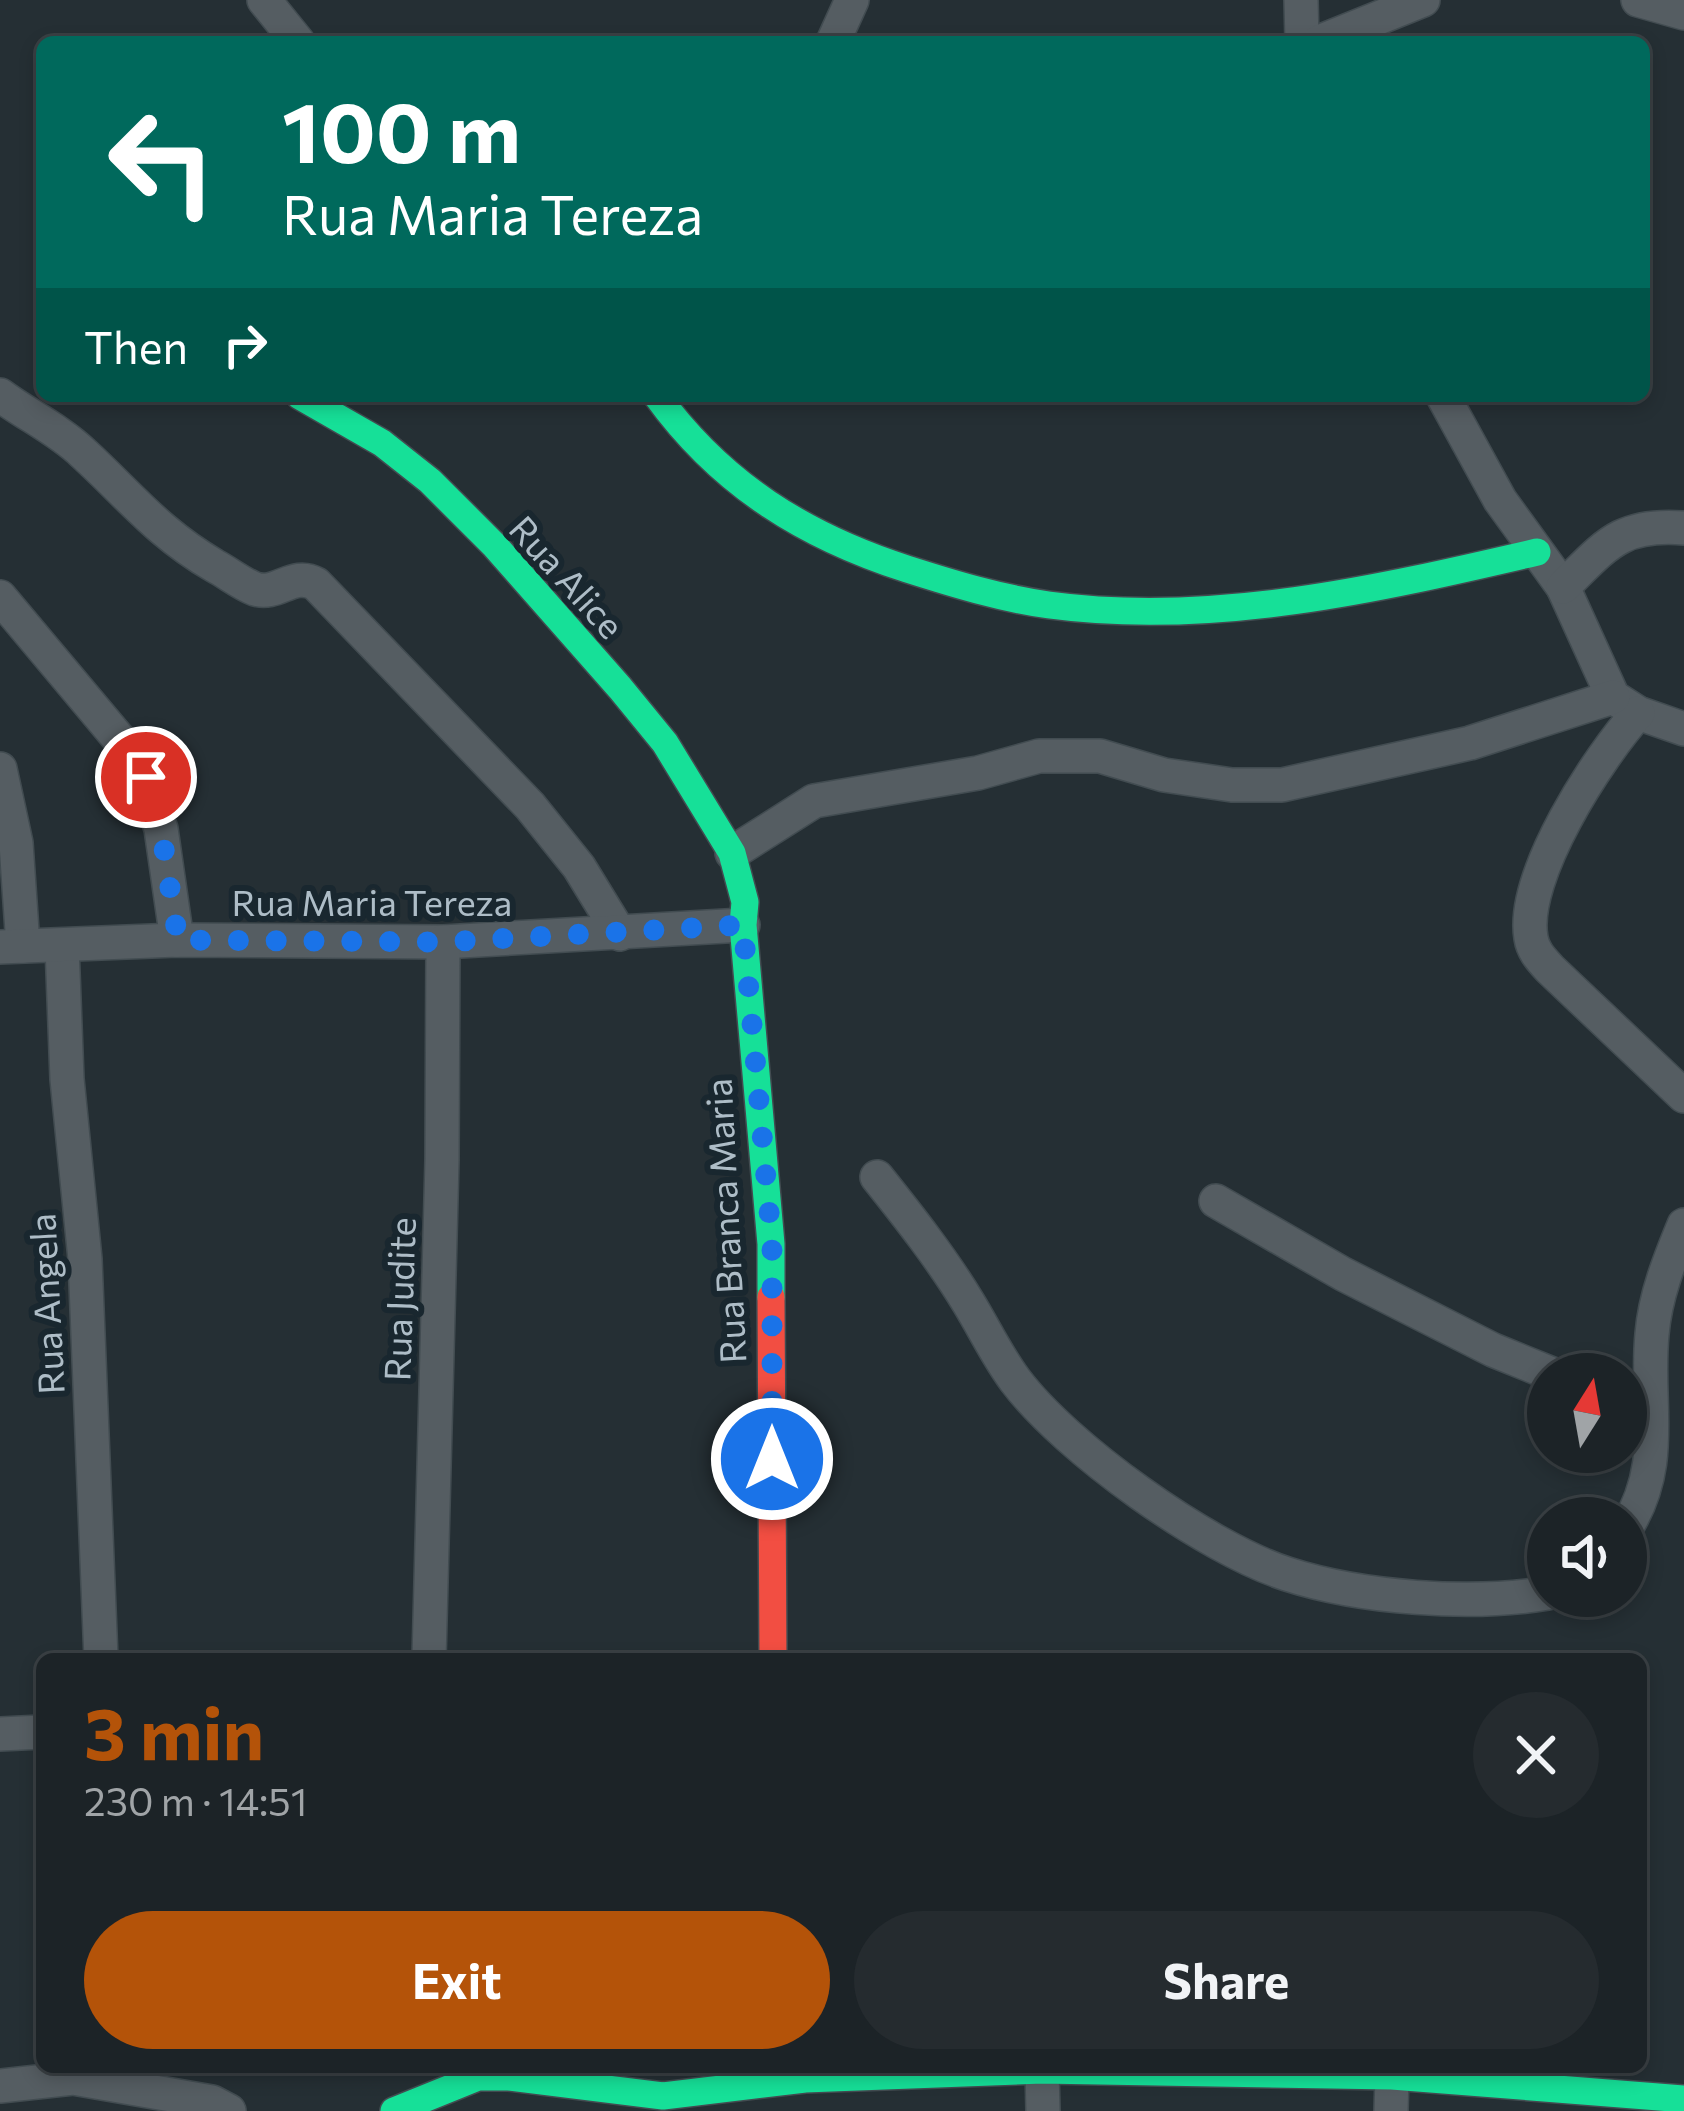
<!DOCTYPE html>
<meta charset="utf-8">
<style>
body{margin:0;font-family:Commissioner,sans-serif;background:#252b2f;color:#f1f3f6;height:100vh;display:flex;flex-direction:column;font-size:45px;white-space:nowrap}
*{box-sizing:border-box;margin:0}
p{font-size:39px;color:#a0a4a7}
.icon{flex:none;width:66px;height:66px;fill:none;stroke:currentColor;stroke-width:2;stroke-linecap:round;stroke-linejoin:round}
.map{position:relative;flex:1;overflow:hidden}
.drawer{position:absolute;left:36px;top:1653px;width:1611px;height:420px;display:flex;flex-direction:column;background:#1c2327;border-radius:18px;box-shadow:0 6px 18px #0003,0 0 0 3px #3a4044}
.drawer>*{flex:none}
.banner{position:absolute;left:36px;top:36px;width:1614px;height:366px;border-radius:18px;box-shadow:0 6px 18px #0003,0 0 0 3px #3a4044;background:#00695c;color:#fff;overflow:hidden}
.needle{width:78px;rotate:11deg}
.fabs{position:absolute;left:1527px;top:1353px;display:grid;gap:24px}
.fabs a{display:grid;place-items:center;width:120px;height:120px;border-radius:50%;background:#1c2327;box-shadow:0 6px 18px #0003,0 0 0 3px #3a4044;font-size:60px}
.pin{position:absolute;display:grid;place-items:center;width:102px;height:102px;color:#fff;margin:-51px;border:6px solid #fff;border-radius:50%;box-shadow:0 3px 12px #0007}
.me{position:absolute;width:132px;margin:-66px;rotate:0deg;stroke-linejoin:round;filter:drop-shadow(0 0 9px #0008)}
.turn{display:flex;align-items:center;gap:42px;height:252px;padding:0 48px;font-size:54px}
.turn .icon{width:156px;height:156px;stroke-width:2.5}
.turn b{display:block;font-size:84px;line-height:102px}
.then{display:flex;align-items:center;height:114px;padding:0 48px;background:#0003;gap:24px;font-size:45px}
.round{display:grid;place-items:center;flex:none;width:126px;height:126px;border-radius:63px;background:#252b2f}
.headline{display:flex;align-items:center;justify-content:space-between;height:204px;padding:0 48px}
h1{font-size:72px;font-weight:700;line-height:90px;color:#b45309}
.cta{display:flex;gap:24px;margin-top:auto;padding:24px 48px}
.cta a{flex:1;height:138px;border-radius:72px;background:#b45309;color:#fff;font-size:48px;font-weight:700;line-height:138px;text-align:center}
.cta a+a{background:#252b2f;color:#f1f3f6}
.map>svg:first-child{display:block}
</style>
<div class="map">
<svg width="1684" height="2111" viewBox="0 0 1684 2111">
<rect width="100%" height="100%" fill="#252f34"/>
<g fill="none" stroke-linecap="round" stroke-linejoin="round">
<defs>
<g id="street">
<path d="M264,0L298,42"/>
<path d="M1301,0L1302,42"/>
<path d="M1638,0L1684,13"/>
<path d="M833,42L852,0"/>
<path d="M1319,42L1423,0"/>
<path d="M0,395C27,415 59,430 83,453C130,496 158,533 215,566C228,573 242,584 255,589C278,596 293,571 316,584L530,806L579,867L620,934"/>
<path d="M1443,396L1500,500L1563,587L1613,697L1638,713L1684,729"/>
<path d="M1563,587C1606,545 1620,523 1684,528"/>
<path d="M0,597L140,764L161,829L177,940"/>
<path d="M1638,713C1598,757 1520,877 1531,938C1533,951 1541,959 1550,969L1684,1096"/>
<path d="M0,769L16,843L23,946"/>
<path d="M732,853L814,801L978,773L1039,756H1100L1164,775L1232,785H1282L1470,743L1613,697"/>
<path d="M62,946L67,1079L85,1259L101,1659"/>
<path d="M0,947L177,940L443,942L743,925"/>
<path d="M877,1177C909,1217 942,1259 968,1302C984,1328 997,1356 1015,1380C1066,1448 1206,1548 1287,1574C1361,1598 1471,1606 1548,1593"/>
<path d="M1216,1201L1343,1274L1493,1350L1552,1374"/>
<path d="M1626,1528C1667,1463 1645,1405 1652,1334C1655,1296 1670,1259 1684,1225"/>
<path d="M429,1659L442,1160L443,942"/>
<path d="M0,1734L42,1732"/>
<path d="M1042,2070L1043,2111"/>
<path d="M0,2086L73,2078L212,2102L229,2111"/>
<path d="M1391,2111L1392,2076"/>
</g>
<g id="fast">
<path d="M300,396L382,443L430,481L495,546L620,688L665,743L732,853L745,902L743,925L771,1244V1297"/>
<path d="M657,396C721,484 804,536 907,569C954,584 1000,598 1049,605C1213,627 1378,589 1537,552"/>
<path d="M394,2111L478,2077H509L663,2096L805,2079L1042,2070L1392,2076L1684,2099"/>
</g>
<path id="jam" d="M771,1297L773,1659"/>
</defs>
<use href="#street" stroke="#424c51" stroke-width="36"/>
<use href="#fast" stroke="#424c51" stroke-width="30"/>
<use href="#jam" stroke="#424c51" stroke-width="30"/>
<use href="#street" stroke="#555d62" stroke-width="33"/>
<use href="#fast" stroke="#16e098" stroke-width="27"/>
<use href="#jam" stroke="#f24e42" stroke-width="27"/>
</g>
<g fill="none" stroke-linecap="round" stroke-linejoin="round">
<path stroke="#1a73e8" stroke-width="21" stroke-dasharray="0 37.8" d="M146,777L161,829L178,940L443,942L743,925L772,1244V1459"/>
</g>
<g text-anchor="middle" dominant-baseline="central" stroke-width="12" stroke-linejoin="round" paint-order="stroke">
<g font-size="36" fill="#aebdc7" stroke="#19272f">
<text transform="translate(568 576) rotate(48)">Rua Alice</text>
<text x="372" y="901">Rua Maria Tereza</text>
<text transform="translate(724 1221) rotate(-93)">Rua Branca Maria</text>
<text transform="translate(398 1299) rotate(-88)">Rua Judite</text>
<text transform="translate(45 1304) rotate(-93)">Rua Angela</text>
</g>
</g>
</svg>
<div class="fabs">
<a><svg class="needle" viewBox="-14 -14 28 28"><path d="M0-13l5 13h-10z" fill="#e53935"/><path d="M0 13l5-13h-10z" fill="#a0a4a7"/></svg></a>
<a><svg class="icon" aria-label="sound" viewBox="0 0 24 24"><path d="M4 9h4l5-4v14l-5-4H4zM17 9q2 3 0 6"/></svg></a>
</div>
<div class="pin" style="left:146px;top:777px;background:#d93025"><svg class="icon" aria-label="arrive" viewBox="0 0 24 24"><path d="M6 21V4h12l-3 4 3 4H6"/></svg></div>
<svg class="me" style="left:772px;top:1459px" viewBox="-20 -20 40 40"><circle r="17" fill="#1a73e8" stroke="#fff" stroke-width="3"/><path d="M0-11L8 9 0 5-8 9z" fill="#fff"/></svg>
<div class="banner">
<div class="turn"><svg class="icon" aria-label="left" viewBox="0 0 24 24"><path d="M17 20v-9H6M10 6l-5 5 5 5"/></svg><div><b>100 m</b>Rua Maria Tereza</div></div>
<div class="then">Then<svg class="icon" aria-label="right" viewBox="0 0 24 24"><path d="M7 20v-9h11M14 6l5 5-5 5"/></svg></div>
</div>
<section class="drawer">
<div class="headline"><div><h1>3 min</h1><p>230 m · 14:51</p></div><a class="round"><svg class="icon" aria-label="close" viewBox="0 0 24 24"><path d="M6 6l12 12M18 6L6 18"/></svg></a></div>
<div class="cta"><a>Exit</a><a>Share</a></div>
</section>
</div>
